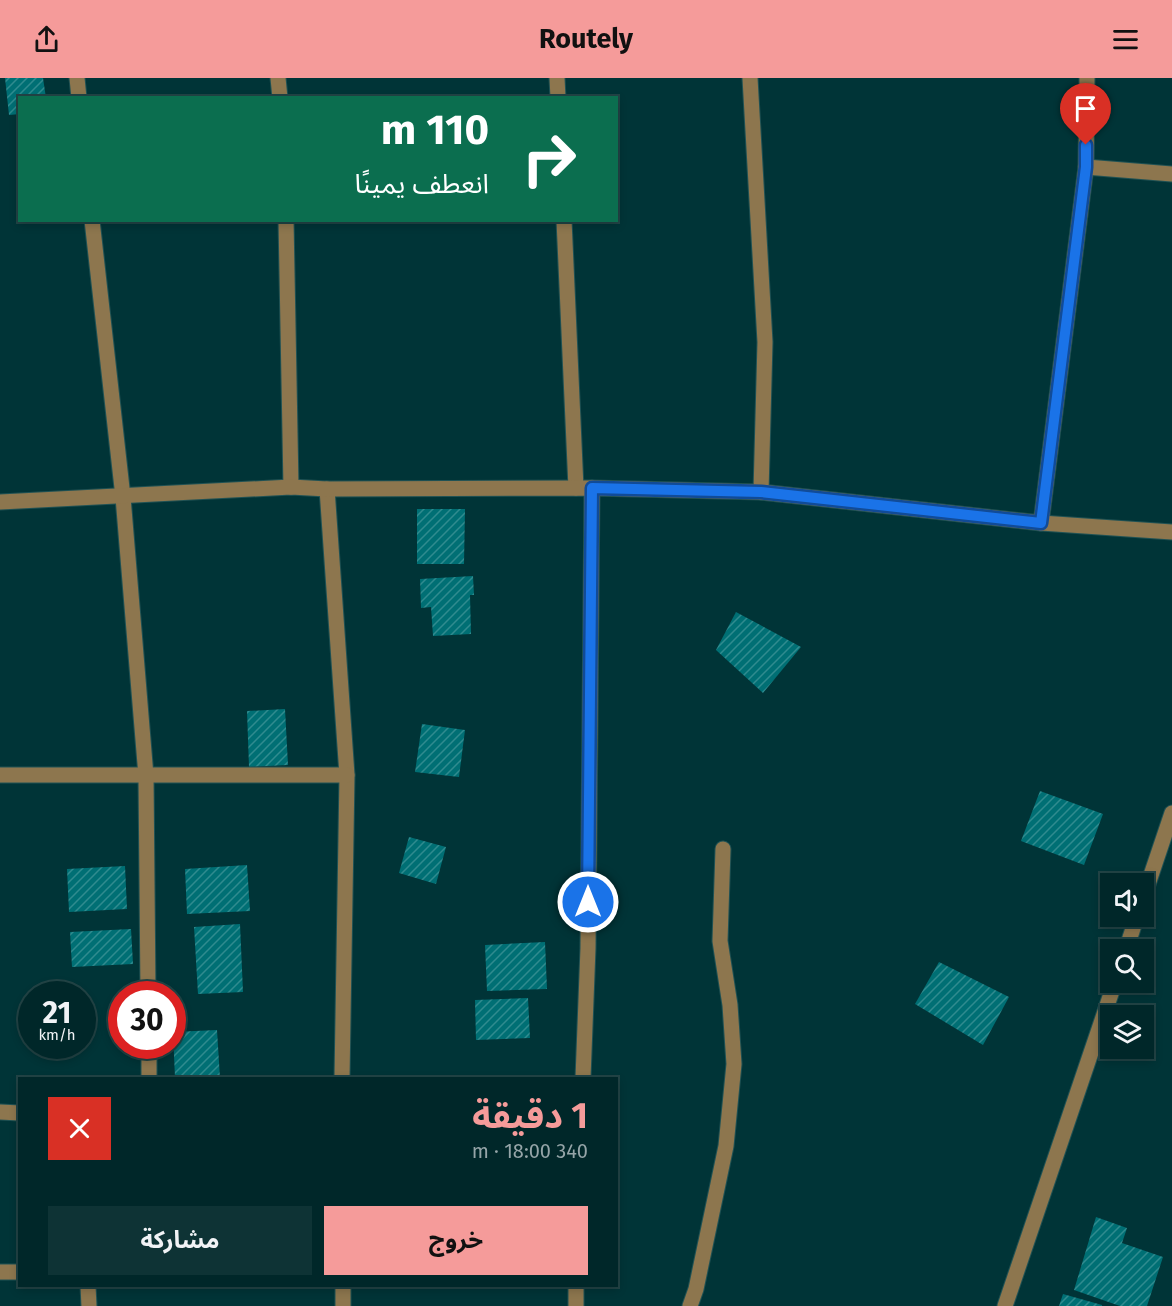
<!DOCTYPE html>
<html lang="ar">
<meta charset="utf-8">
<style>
body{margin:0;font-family:"Fira Sans","Noto Sans Arabic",sans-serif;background:#0e3335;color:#f1f3f6;direction:rtl;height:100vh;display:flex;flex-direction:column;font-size:22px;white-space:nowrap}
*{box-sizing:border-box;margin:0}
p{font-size:20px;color:#95a5a8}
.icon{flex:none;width:33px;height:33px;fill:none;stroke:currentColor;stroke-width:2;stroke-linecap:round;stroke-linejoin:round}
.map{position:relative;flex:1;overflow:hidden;direction:ltr}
.details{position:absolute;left:18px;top:999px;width:600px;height:210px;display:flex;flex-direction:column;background:#002729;border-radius:0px;box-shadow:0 3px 9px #0003,0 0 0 2px #224446;direction:rtl}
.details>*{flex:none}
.guide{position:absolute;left:18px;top:18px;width:600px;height:126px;border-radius:0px;box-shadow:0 3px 9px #0003,0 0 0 2px #224446;direction:rtl;background:#0b6e4f;color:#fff;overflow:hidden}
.controls{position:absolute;left:1100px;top:795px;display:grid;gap:12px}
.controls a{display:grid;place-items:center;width:54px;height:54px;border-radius:0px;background:#002729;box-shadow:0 3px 9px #0003,0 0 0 2px #224446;font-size:30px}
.speed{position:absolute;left:18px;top:903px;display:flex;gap:12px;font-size:30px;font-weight:700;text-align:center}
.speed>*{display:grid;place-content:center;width:78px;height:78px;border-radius:50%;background:#002729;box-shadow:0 3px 9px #0003,0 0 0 2px #224446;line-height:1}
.speed small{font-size:15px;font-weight:400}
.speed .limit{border:9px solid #d22;background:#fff;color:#111}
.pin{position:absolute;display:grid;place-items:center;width:51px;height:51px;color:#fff;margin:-62px -26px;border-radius:50% 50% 50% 0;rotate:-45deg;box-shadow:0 0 6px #0007}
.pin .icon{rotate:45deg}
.me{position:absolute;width:66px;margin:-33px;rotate:0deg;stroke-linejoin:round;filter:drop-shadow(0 0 4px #0008)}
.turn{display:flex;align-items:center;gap:21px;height:126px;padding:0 30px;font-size:27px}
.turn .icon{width:78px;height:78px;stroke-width:2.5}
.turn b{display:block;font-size:42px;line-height:51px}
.round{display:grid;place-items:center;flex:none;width:63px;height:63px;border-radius:0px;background:#0e3335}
.summary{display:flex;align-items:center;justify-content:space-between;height:102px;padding:0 30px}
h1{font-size:36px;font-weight:700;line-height:45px;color:#f59b9a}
.primary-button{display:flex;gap:12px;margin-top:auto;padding:12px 30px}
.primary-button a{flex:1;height:69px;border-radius:0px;background:#f59b9a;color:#111;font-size:24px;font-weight:700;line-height:69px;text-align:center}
.primary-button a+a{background:#0e3335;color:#f1f3f6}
header{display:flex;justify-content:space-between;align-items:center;height:78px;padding:0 30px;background:#f59b9a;color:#111;font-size:27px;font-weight:700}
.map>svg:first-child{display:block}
</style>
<header><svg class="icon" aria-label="menu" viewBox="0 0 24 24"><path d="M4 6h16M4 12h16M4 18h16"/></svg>Routely<svg class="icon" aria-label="share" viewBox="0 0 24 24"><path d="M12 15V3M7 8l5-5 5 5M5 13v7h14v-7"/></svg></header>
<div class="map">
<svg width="1172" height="1228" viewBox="0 0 1172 1228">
<defs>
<pattern id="building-hatch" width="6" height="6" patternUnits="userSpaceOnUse" patternTransform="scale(1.5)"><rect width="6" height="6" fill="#006f74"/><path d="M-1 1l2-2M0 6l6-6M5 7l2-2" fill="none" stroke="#308b8f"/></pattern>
</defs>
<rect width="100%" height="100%" fill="#003437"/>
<g fill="url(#building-hatch)">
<path d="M5,0H43L46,20H20V36L9,37Z"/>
<path d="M417,431H465L464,486H417Z"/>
<path d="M473,498L474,517H470L471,556L433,558L431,529L421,530L420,501Z"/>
<path d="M736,534L801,569L763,615L716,572Z"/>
<path d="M285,631L288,687L249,689L247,633Z"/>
<path d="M422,646L465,652L459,699L415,694Z"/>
<path d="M1040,713L1103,736L1084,787L1021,763Z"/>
<path d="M409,759L446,769L436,806L399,795Z"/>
<path d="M247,787L250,833L187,836L185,791Z"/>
<path d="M125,788L127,831L69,834L67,791Z"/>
<path d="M240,846L243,914L198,916L194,849Z"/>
<path d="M131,851L133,886L72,889L70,854Z"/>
<path d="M545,864L547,911L487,913L485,867Z"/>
<path d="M939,884L1009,919L983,967L915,926Z"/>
<path d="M528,920L530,960L476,962L475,922Z"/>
<path d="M217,952L220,1000H175L173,954Z"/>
<path d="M1096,1139L1127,1150L1122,1165L1163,1179L1147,1228H1120L1074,1212Z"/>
<path d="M1063,1216L1102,1227V1228H1059Z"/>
</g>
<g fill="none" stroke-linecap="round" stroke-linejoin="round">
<defs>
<g id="minor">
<path d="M77,0L79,20"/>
<path d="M278,0L280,20"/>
<path d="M557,0L558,20"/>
<path d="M750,0L765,264L761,414"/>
<path d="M1086,89L1172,96"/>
<path d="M92,142L123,419L146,698L148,916"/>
<path d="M286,142L291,409"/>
<path d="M564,142L576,410"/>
<path d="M327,411L347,697L342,1000"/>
<path d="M0,424L291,409L327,411L592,410L761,414L1041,445L1172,454"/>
<path d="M1041,445L1086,89L1087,0"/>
<path d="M0,697H347"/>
<path d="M1143,821L1172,735"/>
<path d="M1126,872L1137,838"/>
<path d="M149,968V1000"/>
<path d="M583,1000L588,870L592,410"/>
<path d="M0,1034L20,1035"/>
<path d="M0,1194H20"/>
<path d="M88,1208L89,1228"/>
<path d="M343,1228V1208"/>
<path d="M576,1228V1208"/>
<path d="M690,1228L696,1211L726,1068L734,986L730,927L720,863L723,771"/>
<path d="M1005,1228L1115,904"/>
</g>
</defs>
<use href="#minor" stroke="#205254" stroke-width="17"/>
<use href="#minor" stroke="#8d764e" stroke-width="15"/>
</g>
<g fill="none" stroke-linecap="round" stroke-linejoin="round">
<defs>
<path id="route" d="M588,824L592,410L761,414L1041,445L1086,89V67"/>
</defs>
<use href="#route" stroke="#114b97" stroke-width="15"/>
<use href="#route" stroke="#1a73e8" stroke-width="10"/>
</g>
</svg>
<div class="controls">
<a><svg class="icon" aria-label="sound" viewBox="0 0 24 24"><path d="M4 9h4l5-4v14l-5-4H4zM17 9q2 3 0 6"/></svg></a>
<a><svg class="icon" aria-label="search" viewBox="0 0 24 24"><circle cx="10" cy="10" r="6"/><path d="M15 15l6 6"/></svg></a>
<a><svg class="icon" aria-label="layers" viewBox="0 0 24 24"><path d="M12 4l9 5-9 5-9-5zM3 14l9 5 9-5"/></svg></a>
</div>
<div class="speed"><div>21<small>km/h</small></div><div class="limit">30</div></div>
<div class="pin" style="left:1086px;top:67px;background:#d93025"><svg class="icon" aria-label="arrive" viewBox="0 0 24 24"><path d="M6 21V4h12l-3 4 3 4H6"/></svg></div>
<svg class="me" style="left:588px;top:824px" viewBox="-20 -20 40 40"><circle r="17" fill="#1a73e8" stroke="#fff" stroke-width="3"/><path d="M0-11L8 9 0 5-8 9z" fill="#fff"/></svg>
<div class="guide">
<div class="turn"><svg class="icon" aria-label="right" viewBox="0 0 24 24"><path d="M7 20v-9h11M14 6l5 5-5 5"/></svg><div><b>110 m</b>انعطف يمينًا</div></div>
</div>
<section class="details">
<div class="summary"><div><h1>1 دقيقة</h1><p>340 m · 18:00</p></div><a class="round" style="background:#d93025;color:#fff"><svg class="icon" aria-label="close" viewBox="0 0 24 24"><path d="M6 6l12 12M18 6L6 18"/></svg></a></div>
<div class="primary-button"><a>خروج</a><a>مشاركة</a></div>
</section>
</div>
